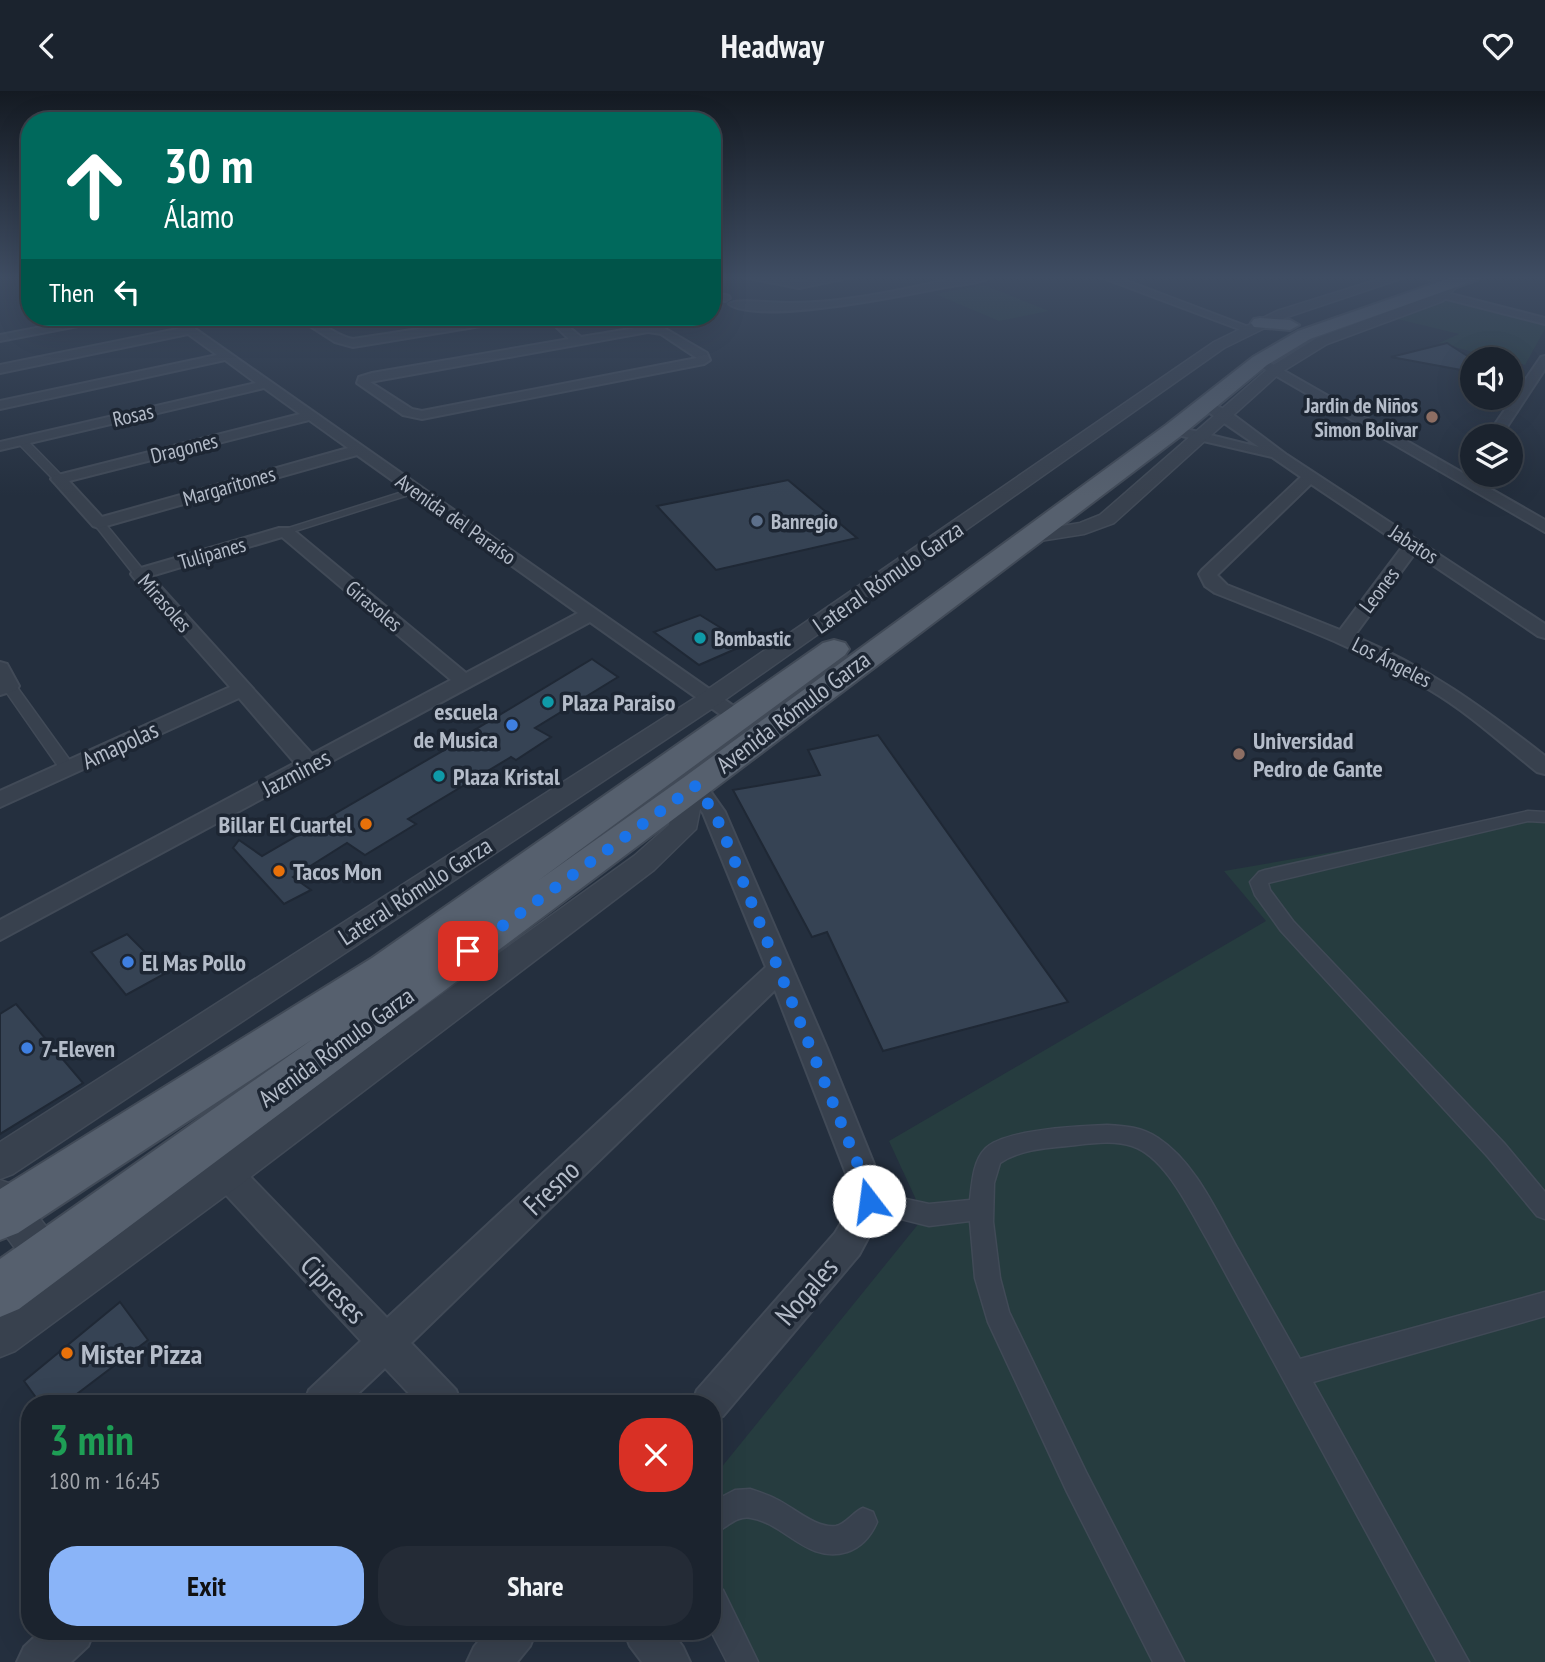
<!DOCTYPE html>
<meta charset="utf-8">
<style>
body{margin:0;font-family:"PT Sans Narrow",sans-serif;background:#242b36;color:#f1f3f6;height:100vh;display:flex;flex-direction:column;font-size:26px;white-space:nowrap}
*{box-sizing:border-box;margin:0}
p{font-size:23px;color:#a0a4aa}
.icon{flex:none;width:38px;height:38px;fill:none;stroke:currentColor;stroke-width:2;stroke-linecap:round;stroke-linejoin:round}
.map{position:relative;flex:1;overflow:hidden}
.sheet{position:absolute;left:21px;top:1304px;width:700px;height:245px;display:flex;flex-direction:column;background:#1b232e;border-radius:28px;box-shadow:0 7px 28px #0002,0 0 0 2px #39404a}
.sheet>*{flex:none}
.hud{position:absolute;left:21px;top:21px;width:700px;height:214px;border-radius:28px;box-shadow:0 7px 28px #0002,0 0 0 2px #39404a;background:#00695c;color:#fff;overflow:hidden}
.fabs{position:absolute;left:1460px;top:256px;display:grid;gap:14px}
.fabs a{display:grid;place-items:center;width:63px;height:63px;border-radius:50%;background:#1b232e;box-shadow:0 7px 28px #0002,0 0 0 2px #39404a;font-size:35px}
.pin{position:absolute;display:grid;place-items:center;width:60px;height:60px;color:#fff;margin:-30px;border-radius:14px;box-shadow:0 4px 10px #0006}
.me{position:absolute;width:77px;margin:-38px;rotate:345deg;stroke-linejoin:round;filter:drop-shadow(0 0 5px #0008)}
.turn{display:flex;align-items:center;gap:24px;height:147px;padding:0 28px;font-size:32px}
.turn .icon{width:91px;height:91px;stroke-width:2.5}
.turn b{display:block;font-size:49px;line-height:60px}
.then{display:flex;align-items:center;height:66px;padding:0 28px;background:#0003;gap:14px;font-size:26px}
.round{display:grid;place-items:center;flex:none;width:74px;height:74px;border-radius:28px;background:#242b36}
.head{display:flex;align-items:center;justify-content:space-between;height:119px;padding:0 28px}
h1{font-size:42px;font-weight:700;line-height:52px;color:#1e9e55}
.primary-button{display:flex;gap:14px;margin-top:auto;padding:14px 28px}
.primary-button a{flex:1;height:80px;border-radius:28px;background:#8ab4f8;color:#111;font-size:28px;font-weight:700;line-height:80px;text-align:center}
.primary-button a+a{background:#242b36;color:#f1f3f6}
header{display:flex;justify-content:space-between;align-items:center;height:91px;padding:0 28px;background:#1b232e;font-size:32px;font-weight:700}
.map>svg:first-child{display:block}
</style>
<header><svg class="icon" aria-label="back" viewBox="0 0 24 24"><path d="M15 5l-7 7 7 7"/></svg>Headway<svg class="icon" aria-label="heart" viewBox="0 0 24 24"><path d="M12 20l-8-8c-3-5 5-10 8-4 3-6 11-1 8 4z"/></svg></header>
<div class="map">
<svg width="1545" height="1571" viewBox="0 0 1545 1571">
<rect width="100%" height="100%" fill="#242f3e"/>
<g fill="#263c3f">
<path d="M984,194L1049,220L999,230L935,203Z"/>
<path d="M1445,209L1545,232V238L1525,274L1510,270V268H1500L1439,252L1459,243L1397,228Z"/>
<path d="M1545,724V1571H741L712,1528V1388L924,1126L889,1050L1266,830L1224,780Z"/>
</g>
<g fill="#364354" stroke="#1f2835" stroke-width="2">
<path d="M1447,252L1472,268V281L1391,266Z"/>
<path d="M788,389L857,447L716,479L657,415Z"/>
<path d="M700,524L747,553L699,574L654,541Z"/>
<path d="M592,568L618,586L535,637L551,646L516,669L511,666L408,728L416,733L365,764L347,752L293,786L311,799L284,813L233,757L239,749L262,765L470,644L468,643Z"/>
<path d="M878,644L1068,911L883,960L827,841L812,846L733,699L820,684L808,659Z"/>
<path d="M127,843L166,882L126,904L91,861Z"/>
<path d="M16,913L83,992L0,1043V923Z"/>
<path d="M120,1211L148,1249L65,1312H40L24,1290Z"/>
</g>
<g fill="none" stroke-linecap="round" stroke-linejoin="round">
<defs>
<g id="pedestrian">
<path d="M18,348H26L63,386V390H55L18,352Z"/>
<path d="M412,398L421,400L289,442L279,440Z"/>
<path d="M95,430H103L144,480V486H136L95,434Z"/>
<path d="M9,591L14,592L74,675L76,678L74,681H62L2,595Z"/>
<path d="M1528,720L1545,721V731L1528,730L1268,792L1270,799L1293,830L1504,1052L1545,1101V1128L1537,1125L1488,1066L1281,840L1255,804L1250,791L1259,781L1265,779Z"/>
<path d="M1107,1034C1125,1035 1142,1036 1158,1047C1196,1072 1217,1122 1239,1160C1259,1196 1280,1232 1300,1268L1545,1201V1225L1313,1291L1469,1571H1437L1208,1150C1190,1120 1166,1066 1132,1055C1112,1048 1087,1053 1067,1055C1045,1057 1019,1059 1000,1072L994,1092L993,1131L1000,1187L1009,1221L1086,1381L1184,1571H1153L1067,1401L988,1231L975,1187L970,1130L929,1135L869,1120L861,1117L857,1110L861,1103L869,1100L929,1113L970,1109C972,1093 973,1070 985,1058C1004,1038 1080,1035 1107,1034Z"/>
<path d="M750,1398C759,1401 768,1404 776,1408C793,1416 816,1438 836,1435C846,1433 853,1421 863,1417L873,1421L877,1431C871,1445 862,1456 847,1461C807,1473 786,1433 751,1427C736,1424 726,1438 712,1443V1411L735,1399Z"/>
<path d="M712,1495L723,1499L758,1571H727L711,1540Z"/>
</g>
<g id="minor">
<path d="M739,185H765L799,191L832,185H857L799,197Z"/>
<path d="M968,185H992C980,193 960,193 945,196C906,204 758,234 729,213C737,207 778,213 792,212C851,212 910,196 968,185Z"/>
<path d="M1098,185H1114L1254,238L1244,240Z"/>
<path d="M1417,185H1441L1460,191L1455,194Z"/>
<path d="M712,201L729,205L730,207L725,210L712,207Z"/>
<path d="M1443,201L1545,227V233L1439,206L1438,204Z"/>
<path d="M93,226H115L109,229L0,250V244Z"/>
<path d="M172,226H184L194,237L745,623L748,627L745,631H731L590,531L0,849V829L295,672L239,607L0,716V700L230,596L134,487L131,483L134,479L279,437H291L466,582L578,522L357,364L99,437L93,435L51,388L54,385L300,323L264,297L0,359V351L256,292L225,269L0,318V310L217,264L188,243L0,282V274L182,237ZM309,329L348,357L102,426L69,390ZM282,446L451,589L312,663L151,485Z"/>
<path d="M296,226C318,225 332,244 353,248L497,226H523L517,229L353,256L335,251Z"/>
<path d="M546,226H557L581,246L648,235L664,237L707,262L710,269L704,273L422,328L403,324L357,292L359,286L372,282L569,248ZM648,241L661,243L697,267L422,320L412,318L370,291Z"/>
<path d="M1545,265V278L1501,345H1487L1541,266Z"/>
<path d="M1260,266L1545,429V441L1256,273L1254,270Z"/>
<path d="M1206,309L1231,322L1287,364L1545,533V547L1538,545L1415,462L1354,545C1429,577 1482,616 1545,665V683L1537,681C1502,653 1469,622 1430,599C1363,558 1288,531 1215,502L1205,495L1199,483L1202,479L1301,386L1272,366L1169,342V336L1174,335L1259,356L1201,316L1199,313ZM1311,393L1403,455L1340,539L1227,494L1217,484Z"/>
<path d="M0,571L7,573L19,595L16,599L0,604Z"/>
<path d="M695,688L703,690L725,721L827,957L886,1103L884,1117L859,1164L723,1325L712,1330V1312H692L697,1299L835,1142L852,1114L854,1103L775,899L411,1252L456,1299L461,1312H418L385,1277L348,1312H304L309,1299L361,1250L215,1092L210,1082L215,1072L226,1068L237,1072L387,1227L766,876L703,722L684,695L687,690Z"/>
<path d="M41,1540H94L88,1555L71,1571H17L24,1556Z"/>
<path d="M487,1540H536L530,1555L517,1571H467L474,1556Z"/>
<path d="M624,1540H671L683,1556L690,1571H642L630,1555Z"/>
</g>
<g id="tertiary">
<path d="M1389,185H1409L1287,226L1224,257L719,613L13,1083L0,1088V1051L701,603L1214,251L1277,220Z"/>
<path d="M1455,187L1461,191L1443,210L1327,253L1280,282L1114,432L1084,443L1027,452L1020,450L1017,446L1020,442L1080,432L1100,424L1270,276L1317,247L1433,204Z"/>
<path d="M690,690L700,692L704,698L696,738L654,779L240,1094L15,1260L0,1266V1219L40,1191L0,1137V1089L14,1094L72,1169L634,765L669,734L676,698L680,692Z"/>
</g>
<g id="primary">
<path d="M1456,185H1481L1479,188L1310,248L1267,274L1182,344L707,703L19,1218L0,1226V1168L313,948L18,1142L0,1149V1098L372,867L823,552L834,549L845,552L849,558L845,564L539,789L683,687L1166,334L1253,266L1298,240Z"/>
<path d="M1260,227L1290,229L1299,234L1290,239L1254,236L1251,232L1254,228Z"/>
</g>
</defs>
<use href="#pedestrian" stroke="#414a57" stroke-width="3"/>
<use href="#minor" stroke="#414a57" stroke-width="4"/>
<use href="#tertiary" stroke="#414a57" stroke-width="3"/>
<use href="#primary" stroke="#414a57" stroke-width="4"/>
<use href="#pedestrian" fill="#38414e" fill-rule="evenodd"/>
<use href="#minor" fill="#38414e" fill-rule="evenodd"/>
<use href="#tertiary" fill="#38414e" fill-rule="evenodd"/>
<use href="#primary" fill="#56606e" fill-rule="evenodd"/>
</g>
<linearGradient id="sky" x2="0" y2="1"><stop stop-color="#141a22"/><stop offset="0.46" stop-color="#3f4d63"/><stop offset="1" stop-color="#3f4d63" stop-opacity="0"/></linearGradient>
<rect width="1545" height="405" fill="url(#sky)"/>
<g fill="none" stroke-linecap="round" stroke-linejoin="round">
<path stroke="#1a73e8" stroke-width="12" stroke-dasharray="0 21.6" d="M468,860L695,695L714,721L722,739L870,1103L869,1110"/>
</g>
<g fill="#8d6e63" stroke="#1d2633" stroke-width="2.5">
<circle cx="1432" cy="326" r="7"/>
<circle cx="1239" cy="663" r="7"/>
</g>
<circle fill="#5c6f8a" stroke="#1d2633" stroke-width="2.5" cx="757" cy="430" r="7"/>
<g fill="#0f9aa8" stroke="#1d2633" stroke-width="2.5">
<circle cx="700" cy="547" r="7"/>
<circle cx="548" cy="611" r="7"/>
<circle cx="439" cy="685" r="7"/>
</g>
<g fill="#3f7fe0" stroke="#1d2633" stroke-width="2.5">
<circle cx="512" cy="634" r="7"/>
<circle cx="128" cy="871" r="7"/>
<circle cx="27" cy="957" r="7"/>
</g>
<g fill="#e8710a" stroke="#1d2633" stroke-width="2.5">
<circle cx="366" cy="733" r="7"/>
<circle cx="279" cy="780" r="7"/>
<circle cx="67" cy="1262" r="7"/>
</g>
<g text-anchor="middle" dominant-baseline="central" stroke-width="7" stroke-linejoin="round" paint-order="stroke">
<g font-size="21" font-weight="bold" fill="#b4bcc9" stroke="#1d2633" text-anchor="start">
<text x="1418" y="314" text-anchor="end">Jardin de Niños<tspan x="1418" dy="24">Simon Bolivar</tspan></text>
<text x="771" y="430">Banregio</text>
<text x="714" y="547">Bombastic</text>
</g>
<g font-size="21" fill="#b4bcc9" stroke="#1d2633">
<text transform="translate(133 324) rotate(-13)">Rosas</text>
<text transform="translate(184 357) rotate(-14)">Dragones</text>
<text transform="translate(229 395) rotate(-16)">Margaritones</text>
<text transform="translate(456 428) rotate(35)">Avenida del Paraíso</text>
<text transform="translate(1414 453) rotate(33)">Jabatos</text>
<text transform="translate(212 462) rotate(-16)">Tulipanes</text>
<text transform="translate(1379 499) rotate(-53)">Leones</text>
<text transform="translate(165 512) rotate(49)">Mirasoles</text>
<text transform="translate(374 515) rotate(40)">Girasoles</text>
<text transform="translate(1392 571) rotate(27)">Los Ángeles</text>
</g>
<g font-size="24" fill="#b4bcc9" stroke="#1d2633">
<text transform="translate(888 486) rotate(-35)">Lateral Rómulo Garza</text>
<text transform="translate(793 621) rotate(-37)">Avenida Rómulo Garza</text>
<text transform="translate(120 654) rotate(-25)">Amapolas</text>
<text transform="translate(296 682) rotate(-28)">Jazmines</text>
<text transform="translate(415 800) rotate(-33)">Lateral Rómulo Garza</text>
<text transform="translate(336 956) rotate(-36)">Avenida Rómulo Garza</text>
</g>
<g font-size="24" font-weight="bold" fill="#b4bcc9" stroke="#1d2633" text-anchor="start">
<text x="562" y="611">Plaza Paraiso</text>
<text x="498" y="620" text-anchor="end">escuela<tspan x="498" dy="28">de Musica</tspan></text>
<text x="1253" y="649">Universidad<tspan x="1253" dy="28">Pedro de Gante</tspan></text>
<text x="453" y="685">Plaza Kristal</text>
<text x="352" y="733" text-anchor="end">Billar El Cuartel</text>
<text x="293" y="780">Tacos Mon</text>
<text x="142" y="871">El Mas Pollo</text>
<text x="41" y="957">7-Eleven</text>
</g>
<g font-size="28" fill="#b4bcc9" stroke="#1d2633">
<text transform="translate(551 1096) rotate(-44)">Fresno</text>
<text transform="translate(334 1198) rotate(47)">Cipreses</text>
<text transform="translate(806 1200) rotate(-49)">Nogales</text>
</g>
<g font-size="28" font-weight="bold" fill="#b4bcc9" stroke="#1d2633" text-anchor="start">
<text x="81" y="1262">Mister Pizza</text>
</g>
</g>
</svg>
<div class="fabs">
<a><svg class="icon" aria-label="sound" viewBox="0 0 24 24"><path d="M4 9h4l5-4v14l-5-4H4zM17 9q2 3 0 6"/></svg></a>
<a><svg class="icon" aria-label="layers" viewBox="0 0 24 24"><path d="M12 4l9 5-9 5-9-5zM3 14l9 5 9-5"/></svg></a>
</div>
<div class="pin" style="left:468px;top:860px;background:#d93025"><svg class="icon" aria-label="arrive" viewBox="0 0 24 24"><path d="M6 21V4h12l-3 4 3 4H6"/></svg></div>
<svg class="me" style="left:869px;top:1110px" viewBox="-20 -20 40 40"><circle r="19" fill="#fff"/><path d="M0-13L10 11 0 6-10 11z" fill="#1a73e8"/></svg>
<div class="hud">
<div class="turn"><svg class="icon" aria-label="ahead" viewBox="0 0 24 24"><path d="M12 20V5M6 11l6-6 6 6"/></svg><div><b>30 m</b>Álamo</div></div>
<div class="then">Then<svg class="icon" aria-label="left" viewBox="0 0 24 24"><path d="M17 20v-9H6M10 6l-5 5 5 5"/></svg></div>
</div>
<section class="sheet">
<div class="head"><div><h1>3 min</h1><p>180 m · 16:45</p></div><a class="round" style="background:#d93025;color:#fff"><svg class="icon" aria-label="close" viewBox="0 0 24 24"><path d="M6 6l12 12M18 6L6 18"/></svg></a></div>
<div class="primary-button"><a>Exit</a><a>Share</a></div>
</section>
</div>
